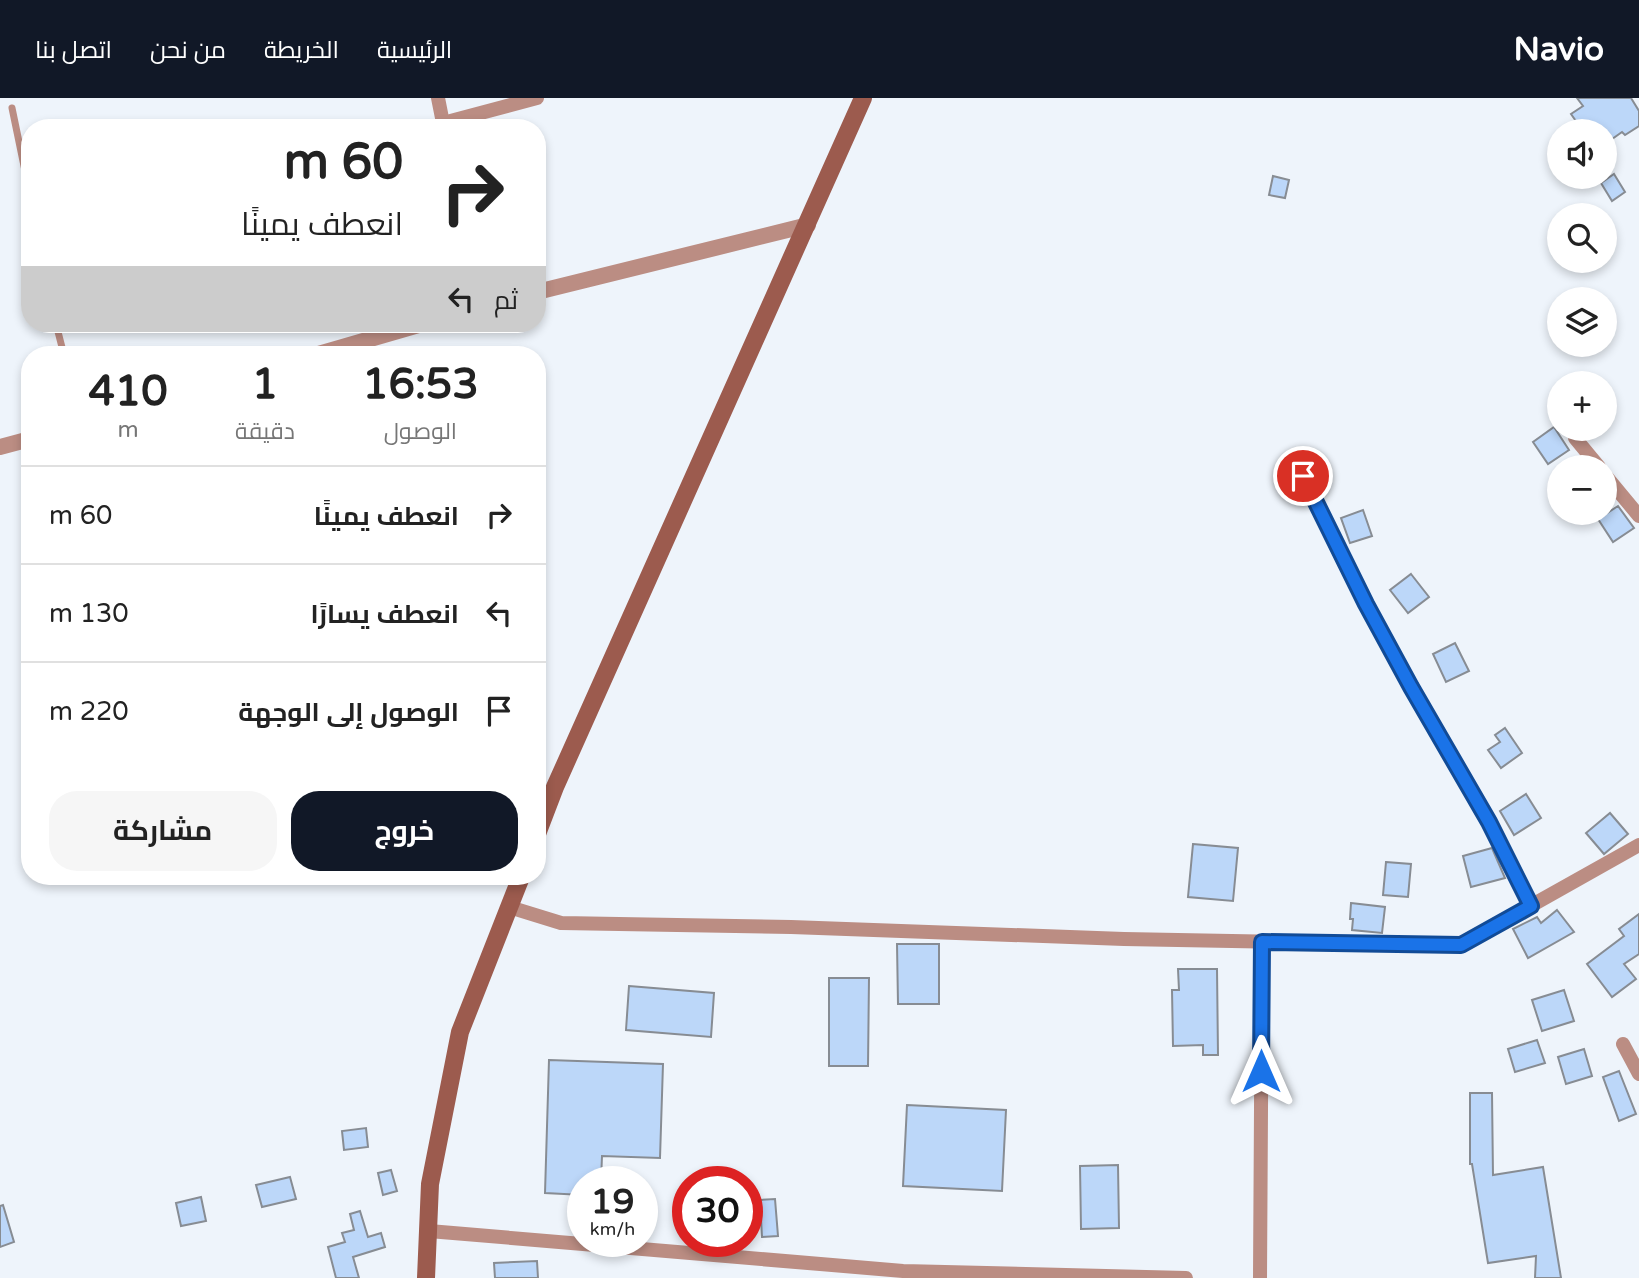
<!DOCTYPE html>
<html lang="ar">
<meta charset="utf-8">
<style>
body{margin:0;font-family:"Varela Round",Cairo,sans-serif;background:#f6f6f6;color:#222;direction:rtl;height:100vh;display:flex;flex-direction:column;font-size:26px;white-space:nowrap}
*{box-sizing:border-box;margin:0}
p{font-size:23px;color:#767676}
.icon{flex:none;width:38px;height:38px;fill:none;stroke:currentColor;stroke-width:2;stroke-linecap:round;stroke-linejoin:round}
.map{position:relative;flex:1;overflow:hidden;direction:ltr}
.sheet{position:absolute;left:21px;top:248px;width:525px;height:539px;display:flex;flex-direction:column;background:#fff;border-radius:28px;box-shadow:0 4px 10px #0003;direction:rtl}
.sheet>*{flex:none}
.top-card{position:absolute;left:21px;top:21px;width:525px;height:214px;border-radius:28px;box-shadow:0 4px 10px #0003;direction:rtl;background:#fff;color:#222;overflow:hidden}
.controls{position:absolute;left:1547px;top:21px;display:grid;gap:14px}
.controls a{display:grid;place-items:center;width:70px;height:70px;border-radius:50%;background:#fff;box-shadow:0 4px 10px #0003;font-size:35px}
.speed{position:absolute;left:567px;top:1068px;display:flex;gap:14px;font-size:35px;font-weight:700;text-align:center}
.speed>*{display:grid;place-content:center;width:91px;height:91px;border-radius:50%;background:#fff;box-shadow:0 4px 10px #0003;line-height:1}
.speed small{font-size:18px;font-weight:400}
.speed .limit{border:10px solid #d22;background:#fff;color:#111}
.pin{position:absolute;display:grid;place-items:center;width:60px;height:60px;color:#fff;margin:-30px;border:4px solid #fff;border-radius:50%;box-shadow:0 2px 7px #0007}
.me{position:absolute;width:77px;margin:-38px;rotate:0deg;stroke-linejoin:round;filter:drop-shadow(0 0 5px #0008)}
.turn{display:flex;align-items:center;gap:24px;height:147px;padding:0 28px;font-size:32px}
.turn .icon{width:91px;height:91px;stroke-width:2.5}
.turn b{display:block;font-size:49px;line-height:60px}
.then{display:flex;align-items:center;height:66px;padding:0 28px;background:#0003;gap:14px;font-size:26px}
.eta{display:flex;justify-content:space-evenly;align-items:center;height:119px;text-align:center}
.eta b{font-size:42px;font-weight:700;line-height:49px}
.action{display:flex;gap:14px;margin-top:auto;padding:14px 28px}
.action a{flex:1;height:80px;border-radius:28px;background:#111827;color:#fff;font-size:28px;font-weight:700;line-height:80px;text-align:center}
.action a+a{background:#f6f6f6;color:#222}
ul{padding:0;list-style:none}
li{display:flex;align-items:center;gap:21px;height:98px;padding:0 28px;border-top:2px solid #e0e0e0}
li div{flex:1}
li b{display:block;font-size:26px}
li em{font-style:normal}
header{display:flex;align-items:center;gap:42px;box-sizing:border-box;height:98px;padding:0 35px;background:#111827;color:#fff}
header strong{font-size:33px}
nav{display:flex;gap:38px;margin-inline-start:auto;font-size:24px}
.map>svg:first-child{display:block}
</style>
<header>
<strong>Navio</strong>
<nav><a>الرئيسية</a><a>الخريطة</a><a>من نحن</a><a>اتصل بنا</a></nav>
</header>
<div class="map">
<svg width="1639" height="1180" viewBox="0 0 1639 1180">
<rect width="100%" height="100%" fill="#eef4fb"/>
<g fill="#bcd7f9" stroke="#878c93" stroke-width="2">
<path d="M1577,0H1631L1639,13V28L1625,37L1622,34L1605,46V33H1583L1571,16L1583,8Z"/>
<path d="M1614,76L1625,94L1612,103L1601,85Z"/>
<path d="M1273,78L1289,82L1285,100L1269,97Z"/>
<path d="M1554,329L1569,352L1548,366L1533,344Z"/>
<path d="M1618,408L1634,430L1613,444L1598,421Z"/>
<path d="M1363,412L1372,438L1350,445L1341,420Z"/>
<path d="M1411,476L1429,499L1408,515L1390,492Z"/>
<path d="M1455,545L1469,573L1446,584L1433,556Z"/>
<path d="M1505,630L1522,655L1501,670L1488,652L1500,644L1495,637Z"/>
<path d="M1526,696L1541,720L1514,737L1500,713Z"/>
<path d="M1610,715L1628,736L1604,756L1586,735Z"/>
<path d="M1193,746L1238,750L1233,803L1188,799Z"/>
<path d="M1492,750L1505,780L1471,789L1463,758Z"/>
<path d="M1386,764L1411,766L1408,799L1383,797Z"/>
<path d="M1351,805L1385,809L1382,835L1352,832L1353,821H1350Z"/>
<path d="M1557,812L1574,834L1528,860L1513,831L1537,819L1541,825Z"/>
<path d="M1639,816V856L1624,866L1636,881L1612,899L1587,866L1624,838L1619,831Z"/>
<path d="M897,846H939V906H898Z"/>
<path d="M1178,871H1217L1218,957H1203V947L1173,948L1172,892H1179Z"/>
<path d="M829,880H869L868,968H829Z"/>
<path d="M629,888L714,895L711,939L626,932Z"/>
<path d="M1564,892L1574,923L1542,933L1532,902Z"/>
<path d="M1537,942L1545,965L1515,974L1508,951Z"/>
<path d="M1584,951L1592,978L1566,986L1558,959Z"/>
<path d="M549,962L663,966L660,1060L602,1058L601,1083H583V1097L545,1095Z"/>
<path d="M1619,973L1636,1016L1619,1023L1603,979Z"/>
<path d="M1470,995H1492L1493,1077L1543,1069L1561,1180H1535L1536,1158L1488,1165L1472,1066H1470Z"/>
<path d="M907,1007L1006,1012L1002,1093L903,1088Z"/>
<path d="M366,1030L368,1049L344,1052L342,1033Z"/>
<path d="M1118,1067L1119,1130L1081,1131L1080,1068Z"/>
<path d="M391,1072L397,1093L383,1097L378,1075Z"/>
<path d="M290,1079L296,1101L262,1109L256,1087Z"/>
<path d="M201,1099L206,1123L181,1128L176,1105Z"/>
<path d="M775,1101L778,1138L762,1139L760,1102Z"/>
<path d="M3,1107L14,1144L0,1149V1108Z"/>
<path d="M360,1113L368,1139L381,1135L385,1149L353,1159L359,1180H336L328,1149L345,1144L342,1135L354,1132L350,1116Z"/>
<path d="M537,1163L538,1180H495L494,1165Z"/>
</g>
<g fill="none" stroke-linecap="round" stroke-linejoin="round">
<g stroke="#bb8d83" stroke-width="7">
<path d="M12,10L30,97"/>
<path d="M56,226L64,257"/>
</g>
<g stroke="#bb8d83" stroke-width="14">
<path d="M438,0L444,30"/>
<path d="M443,25L537,0"/>
<path d="M1575,340L1599,369"/>
<path d="M1605,377L1639,418"/>
<path d="M1303,378L1344,465L1411,589L1489,724L1532,809"/>
<path d="M509,809L561,825L791,829L1124,841L1461,847L1639,747"/>
<path d="M1623,946L1639,976"/>
<path d="M429,1133L903,1173L1186,1180"/>
<path d="M1260,1180L1262,843"/>
</g>
<g stroke="#bb8d83" stroke-width="16">
<path d="M537,194L808,127"/>
<path d="M315,257L422,226"/>
<path d="M0,349L30,341"/>
</g>
<g stroke="#9c5b4e" stroke-width="18">
<path d="M537,736L555,689L863,0"/>
<path d="M426,1180L430,1086L460,934L521,779"/>
</g>
</g>
<g fill="none" stroke-linecap="round" stroke-linejoin="round">
<defs>
<path id="route" d="M1261,973L1262,844L1461,847L1531,808L1489,724L1411,589L1366,506L1303,378"/>
</defs>
<use href="#route" stroke="#114b97" stroke-width="18"/>
<use href="#route" stroke="#1a73e8" stroke-width="12"/>
</g>
</svg>
<div class="controls">
<a><svg class="icon" aria-label="sound" viewBox="0 0 24 24"><path d="M4 9h4l5-4v14l-5-4H4zM17 9q2 3 0 6"/></svg></a>
<a><svg class="icon" aria-label="search" viewBox="0 0 24 24"><circle cx="10" cy="10" r="6"/><path d="M15 15l6 6"/></svg></a>
<a><svg class="icon" aria-label="layers" viewBox="0 0 24 24"><path d="M12 4l9 5-9 5-9-5zM3 14l9 5 9-5"/></svg></a>
<a>+</a>
<a>−</a>
</div>
<div class="speed"><div>19<small>km/h</small></div><div class="limit">30</div></div>
<div class="pin" style="left:1303px;top:378px;background:#d93025"><svg class="icon" aria-label="arrive" viewBox="0 0 24 24"><path d="M6 21V4h12l-3 4 3 4H6"/></svg></div>
<svg class="me" style="left:1261px;top:973px" viewBox="-20 -20 40 40"><path d="M0-17L14 15 0 8-14 15z" fill="#1a73e8" stroke="#fff" stroke-width="4"/></svg>
<div class="top-card">
<div class="turn"><svg class="icon" aria-label="right" viewBox="0 0 24 24"><path d="M7 20v-9h11M14 6l5 5-5 5"/></svg><div><b>60 m</b>انعطف يمينًا</div></div>
<div class="then">ثم<svg class="icon" aria-label="left" viewBox="0 0 24 24"><path d="M17 20v-9H6M10 6l-5 5 5 5"/></svg></div>
</div>
<section class="sheet">
<div class="eta">
<div><b>16:53</b><p>الوصول</p></div>
<div><b>1</b><p>دقيقة</p></div>
<div><b>410</b><p>m</p></div>
</div>
<ul>
<li><svg class="icon" aria-label="right" viewBox="0 0 24 24"><path d="M7 20v-9h11M14 6l5 5-5 5"/></svg><div><b>انعطف يمينًا</b></div><em>60 m</em></li>
<li><svg class="icon" aria-label="left" viewBox="0 0 24 24"><path d="M17 20v-9H6M10 6l-5 5 5 5"/></svg><div><b>انعطف يسارًا</b></div><em>130 m</em></li>
<li><svg class="icon" aria-label="arrive" viewBox="0 0 24 24"><path d="M6 21V4h12l-3 4 3 4H6"/></svg><div><b>الوصول إلى الوجهة</b></div><em>220 m</em></li>
</ul>
<div class="action"><a>خروج</a><a>مشاركة</a></div>
</section>
</div>
